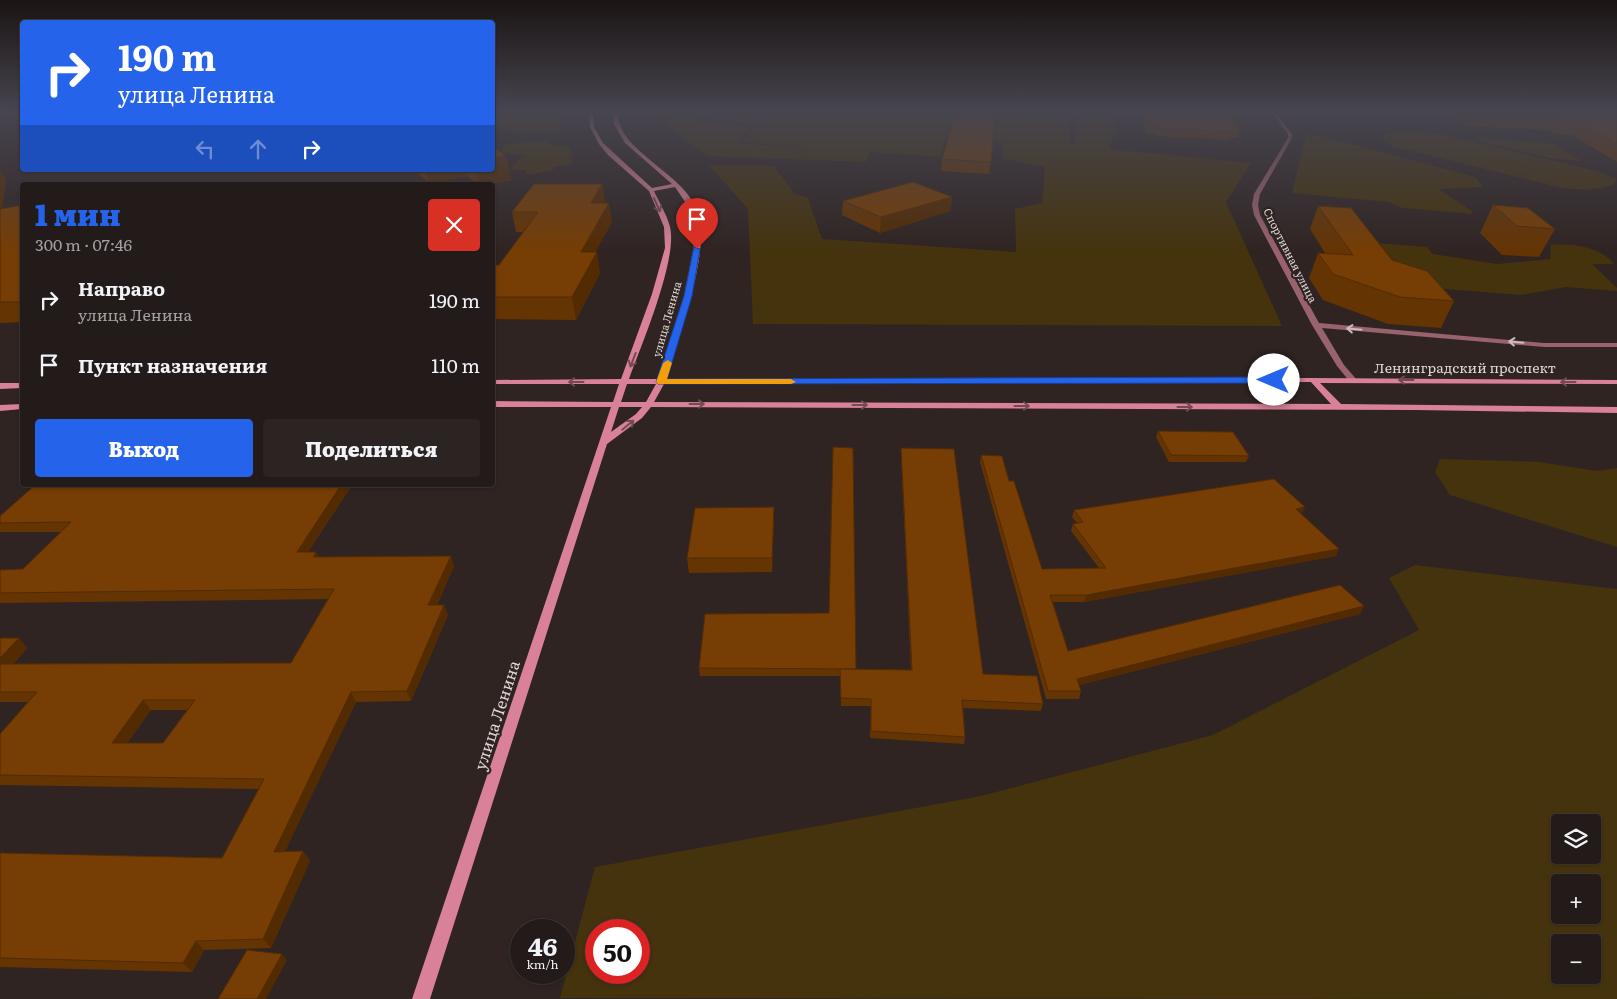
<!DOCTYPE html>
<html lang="ru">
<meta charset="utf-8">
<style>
body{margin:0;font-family:Literata,serif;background:#2b2423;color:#f1f3f6;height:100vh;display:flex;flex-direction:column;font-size:19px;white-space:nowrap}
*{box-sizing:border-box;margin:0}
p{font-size:16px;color:#a3a1a2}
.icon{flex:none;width:28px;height:28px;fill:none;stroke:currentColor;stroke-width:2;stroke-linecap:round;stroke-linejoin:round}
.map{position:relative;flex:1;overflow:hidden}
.panel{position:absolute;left:20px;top:182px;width:475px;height:305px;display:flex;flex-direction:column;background:#231b1a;border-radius:5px;box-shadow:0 1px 4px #0004,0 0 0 1px #403939}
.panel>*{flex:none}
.hud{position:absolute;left:20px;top:20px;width:475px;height:152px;border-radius:5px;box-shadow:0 1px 4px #0004,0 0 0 1px #403939;background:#2563eb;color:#fff;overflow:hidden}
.fabs{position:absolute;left:1551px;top:814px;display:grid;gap:10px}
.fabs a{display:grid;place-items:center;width:50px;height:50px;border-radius:5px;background:#231b1a;box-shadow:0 1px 4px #0004,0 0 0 1px #403939;font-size:25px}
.speed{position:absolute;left:510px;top:919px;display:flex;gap:10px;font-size:25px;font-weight:700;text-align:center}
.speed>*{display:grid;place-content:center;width:65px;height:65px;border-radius:50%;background:#231b1a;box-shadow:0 1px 4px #0004,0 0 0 1px #403939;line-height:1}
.speed small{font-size:12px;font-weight:400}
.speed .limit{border:8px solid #d22;background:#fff;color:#111}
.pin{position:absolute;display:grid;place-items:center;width:42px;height:42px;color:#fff;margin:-51px -21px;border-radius:50% 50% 50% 0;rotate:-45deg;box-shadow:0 0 5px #0007}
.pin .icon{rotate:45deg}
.me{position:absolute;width:55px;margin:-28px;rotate:270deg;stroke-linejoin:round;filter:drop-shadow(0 0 4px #0008)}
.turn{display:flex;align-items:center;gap:18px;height:105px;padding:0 15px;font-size:22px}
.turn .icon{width:65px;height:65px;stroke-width:2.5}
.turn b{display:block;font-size:35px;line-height:42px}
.lanes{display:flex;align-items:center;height:48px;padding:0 15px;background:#0003;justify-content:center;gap:25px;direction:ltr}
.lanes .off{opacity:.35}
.round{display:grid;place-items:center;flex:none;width:52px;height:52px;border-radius:5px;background:#2b2423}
.overview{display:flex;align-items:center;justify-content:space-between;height:85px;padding:0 15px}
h1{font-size:30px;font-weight:800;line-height:38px;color:#2563eb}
.primary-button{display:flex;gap:10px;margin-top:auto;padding:10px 15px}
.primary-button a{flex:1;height:58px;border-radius:5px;background:#2563eb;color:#fff;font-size:20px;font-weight:800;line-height:58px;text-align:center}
.primary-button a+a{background:#2b2423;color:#f1f3f6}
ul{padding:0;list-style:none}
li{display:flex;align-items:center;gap:15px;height:65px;padding:0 15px}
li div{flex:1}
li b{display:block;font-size:19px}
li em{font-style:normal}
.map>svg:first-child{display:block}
</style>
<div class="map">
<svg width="1617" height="999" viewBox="0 0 1617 999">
<rect width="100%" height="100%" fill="#2f2422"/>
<g fill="#44330d" fill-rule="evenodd">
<path d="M493,112H564L562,117V131L532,132L493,129V120L496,117H493Z"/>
<path d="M666,112H707L699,121L751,127L736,143L857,151L741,142L757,124L709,121L719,112H1068L1070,144H1075L1076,112H1113L1116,131L1108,149L1251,163L1226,202L1282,326L753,324L748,209L709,165L774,166L795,194L808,198L822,239L1016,252L1015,209L1042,203L1045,167L1004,159L1001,141L1032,142L946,136L940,157L870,152L865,162L708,156L668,128Z"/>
<path d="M1396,132H1419L1444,135L1597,171L1616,179L1615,184C1597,191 1581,190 1562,188L1392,146L1382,139L1384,135Z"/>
<path d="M1306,135L1321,136L1475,177L1483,187L1438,189L1472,211L1473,214L1402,208L1389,202L1292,193Z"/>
<path d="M1476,137L1553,144L1581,161L1551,158L1481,142Z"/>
<path d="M547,140L553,146L571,147L572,164L554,167L553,170L527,175L525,170H510L520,158L528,156L507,154L501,150L504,145Z"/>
<path d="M1377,243L1427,247L1433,254L1497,264L1550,259L1551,245C1572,243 1601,247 1614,264H1592L1617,288V291L1566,287L1521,295L1421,287L1389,258Z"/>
<path d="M1440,459L1539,462L1597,471L1617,468V547L1450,495L1435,472Z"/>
<path d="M1415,565L1617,589V999L560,998L595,867L981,796L1213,735L1419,630L1389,578ZM1560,822H1592V855H1560ZM1560,882H1592V915H1560ZM596,930H639V972H596ZM1560,942H1592V975H1560Z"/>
</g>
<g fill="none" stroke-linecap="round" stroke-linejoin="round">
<path fill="#98626f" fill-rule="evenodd" d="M1271,112H1275L1292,134V138L1260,194L1258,205L1260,215L1319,323L1544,343H1617V347H1544L1322,328L1344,365L1357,380L1353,382H1350L1337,366L1312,325L1254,215L1252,205L1254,194L1288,138V134Z"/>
<g fill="#d98297" fill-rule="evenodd">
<path d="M589,112H593L594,127L603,143L652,188L672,184L625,143L614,124L613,112H617C620,138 637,148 656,165C672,178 691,192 698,213C711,251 678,339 666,379L1313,378L1617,380V384L1320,383L1341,404L1617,407V413L1415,410L651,407L642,418L607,444L430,999H412L611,407H492V401L613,402L619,384H492V380L621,379L652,294L665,248L664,227L649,191L608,155L599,144L590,127ZM675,187L692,212L696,235L684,296L658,379H629C641,346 678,259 670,227C667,215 659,202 654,191ZM1311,382L1331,404L654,402L664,384ZM627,384H656L646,402H621ZM619,407H642L636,414L611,432Z"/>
<path d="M0,383H22V388L0,389Z"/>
<path d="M22,404V409L0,411V405Z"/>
</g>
</g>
<g fill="#653403" fill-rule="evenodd">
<path d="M718,112H759L753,119L719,117Z"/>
<path d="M1141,112H1230L1239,130L1237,138H1229V140L1157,136L1156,134L1146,133Z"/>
<path d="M1446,112H1617V162L1572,135L1555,134L1548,130L1465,126Z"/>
<path d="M506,156L511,180L485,185H478L467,176L429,183L414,170H492Z"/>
<path d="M942,159L991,162L989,174L941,171Z"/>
<path d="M0,170L6,180L2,209L22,205V322L0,323Z"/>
<path d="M602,184L605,203L612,222L595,252L600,273L576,320L492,319V265H499L523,232H516L512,212Z"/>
<path d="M952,197L950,211L880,233L842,215L843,201Z"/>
<path d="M1493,205L1555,229L1539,257L1502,255L1480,233Z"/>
<path d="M1318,206L1392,260L1454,301L1441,328L1388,324L1323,300L1309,278L1318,253H1325L1310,229Z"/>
<path d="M1158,431L1249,456L1246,462H1169L1156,437Z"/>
<path d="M901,448L983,674L1043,704L1041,711L963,708L965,737L964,744L870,738L871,706H841L840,676H700L699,668L705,614L856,669L911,670L901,455Z"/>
<path d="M981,455L1009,481L1042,569L1099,568L1071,531L1073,524L1077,523L1072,517L1074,510L1302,515L1339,549L1336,556L1084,602H1053L1068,651L1360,614L1079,685L1081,691L1079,699H1046L980,462Z"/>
<path d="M352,485L308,552L319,557L454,566L437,605H444L448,615L411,701L356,702L285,851H303L310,861L271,948L204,950L192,972L0,967V853L222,858L259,789L0,785V734L28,702H0V638H19L27,648L13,664L291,663L328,599L0,603V570L23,569L61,532H0V516ZM151,710H187L163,743H127Z"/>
<path d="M774,507V521L772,572L689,573L687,558Z"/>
</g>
<g fill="#532b03">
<path d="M752,112H759L753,119Z"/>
<path d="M506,156L511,180L485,185H479L476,170H492V158Z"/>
<path d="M0,170L6,180L0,227Z"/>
<path d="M297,170H314L298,173Z"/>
<path d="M425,170H466L467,176L429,183Z"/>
<path d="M602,184L605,203H591Z"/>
<path d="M952,197L950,211L880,233L881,217Z"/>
<path d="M609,203L612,222L584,273L581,252Z"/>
<path d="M597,252L600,273L576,320L572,297Z"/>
<path d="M341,485H352L301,562L297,552Z"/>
<path d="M774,507V521L772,572V558Z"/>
<path d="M1305,507L1302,514L1296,509Z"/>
<path d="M1339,549L1336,556L1084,602L1086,595Z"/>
<path d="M316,552L321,562L313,557Z"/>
<path d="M451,556L454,566L432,615L428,605Z"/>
<path d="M444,605L448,615L411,701L407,691Z"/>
<path d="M1364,606L1360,614L1075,686L1077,679Z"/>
<path d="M19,638L27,648L3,674L0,670V658Z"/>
<path d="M351,692L356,702L280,862L274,852Z"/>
<path d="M143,700L151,710L120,753L112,743Z"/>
<path d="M303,851L310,861L271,948L263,939Z"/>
<path d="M196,941L204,950L192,972L183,963Z"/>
<path d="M282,954L287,960L266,999H257Z"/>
</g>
<g fill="#763d04" stroke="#532b03" fill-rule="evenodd">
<path d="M956,112L995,113L991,162L942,159Z"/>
<path d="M1145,112H1230L1239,130H1230L1231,132L1159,128L1158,126L1148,125Z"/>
<path d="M1469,112H1617V144L1579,122L1561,121L1554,117L1471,113Z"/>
<path d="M492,146L506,156L492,158Z"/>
<path d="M913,182L952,197L881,217L843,201Z"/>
<path d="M534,184H602L591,203H609L581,252H597L572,297H492V265H499L538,212H512Z"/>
<path d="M22,205V302H0V209Z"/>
<path d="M1493,205L1528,208L1555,229L1517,226Z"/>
<path d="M1318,206L1351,208L1392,260L1427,271L1454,301L1400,297L1333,274L1318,253L1353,255Z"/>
<path d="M1158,431L1233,432L1249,456L1171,455Z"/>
<path d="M833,447L853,448L856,669L699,668L705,614L829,613Z"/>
<path d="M901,448L954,449L983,674L1037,676L1043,704L962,700L965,737L871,731V699L841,698L840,669L912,670Z"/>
<path d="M981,455L1002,456L1009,481H1014L1042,569L1106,568L1073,524L1083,522L1074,510L1274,479L1305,507L1296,509L1339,549L1086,595H1050L1068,651L1340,585L1364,606L1077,679L1081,691H1048Z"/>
<path d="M35,485H341L297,552H316L313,557L451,556L428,605H444L407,691L351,692L274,852L303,851L263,939L196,941L183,963L0,958V853L222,858L264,779L0,775V734L37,692H0V664L291,663L334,589L0,593V570L23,569L71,522L0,523V516ZM143,700H195L163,743H112Z"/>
<path d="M774,507L772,558H687L695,508Z"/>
<path d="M0,638H19L0,658Z"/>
<path d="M247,950L282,954L257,999H218Z"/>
</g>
<defs><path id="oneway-shaft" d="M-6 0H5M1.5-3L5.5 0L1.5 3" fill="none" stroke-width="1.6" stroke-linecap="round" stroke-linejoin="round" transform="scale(1.25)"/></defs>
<g stroke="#734a51">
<use href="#oneway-shaft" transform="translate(657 205) rotate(66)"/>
<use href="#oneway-shaft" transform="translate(633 360) rotate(111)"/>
<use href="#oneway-shaft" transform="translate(1406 380) rotate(-180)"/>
<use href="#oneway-shaft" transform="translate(576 382) rotate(-180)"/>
<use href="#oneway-shaft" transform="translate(1568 382) rotate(-180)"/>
<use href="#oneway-shaft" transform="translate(697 404)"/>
<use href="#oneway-shaft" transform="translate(860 405)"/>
<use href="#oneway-shaft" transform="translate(1022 406)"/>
<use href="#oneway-shaft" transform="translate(1185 407)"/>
<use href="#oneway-shaft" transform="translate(628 425) rotate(-39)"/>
</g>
<g stroke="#cdbabc">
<use href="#oneway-shaft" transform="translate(1354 329) rotate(-175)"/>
<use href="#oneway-shaft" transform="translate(1516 342) rotate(-175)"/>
</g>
<linearGradient id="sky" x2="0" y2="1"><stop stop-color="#1a1413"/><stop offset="0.44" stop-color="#47454f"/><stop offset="1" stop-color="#47454f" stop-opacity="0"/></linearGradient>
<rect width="1617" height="252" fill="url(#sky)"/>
<path fill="#2563eb" stroke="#184099" d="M694,247L700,249L692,296L667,379L1274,377L1279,380L1274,383L658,384L656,382L684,296Z"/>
<path fill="#f59e0b" d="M668,360L672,363L667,379H791L796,382L791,384H658L656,382L663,363Z"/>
<g text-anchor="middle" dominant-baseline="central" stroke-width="4.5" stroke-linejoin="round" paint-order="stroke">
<g font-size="11" fill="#dfd7d6" stroke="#2f2422">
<text transform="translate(1291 255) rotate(63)">Спортивная улица</text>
<text transform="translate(666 319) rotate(-74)">улица Ленина</text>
</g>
<g font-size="14" fill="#dfd7d6" stroke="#2f2422">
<text x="1465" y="367">Ленинградский проспект</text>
</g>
<g font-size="16" fill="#dfd7d6" stroke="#2f2422">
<text transform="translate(496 715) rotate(-72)">улица Ленина</text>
</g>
</g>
</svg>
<div class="fabs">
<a><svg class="icon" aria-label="layers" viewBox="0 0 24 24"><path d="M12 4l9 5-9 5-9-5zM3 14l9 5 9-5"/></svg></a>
<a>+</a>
<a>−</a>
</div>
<div class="speed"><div>46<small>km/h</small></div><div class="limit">50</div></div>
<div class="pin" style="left:697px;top:249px;background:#d93025"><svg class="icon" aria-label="arrive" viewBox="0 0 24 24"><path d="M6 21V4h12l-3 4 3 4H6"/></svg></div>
<svg class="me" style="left:1274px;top:380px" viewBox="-20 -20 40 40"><circle r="19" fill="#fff"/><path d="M0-13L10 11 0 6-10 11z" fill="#2563eb"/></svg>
<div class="hud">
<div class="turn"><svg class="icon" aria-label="right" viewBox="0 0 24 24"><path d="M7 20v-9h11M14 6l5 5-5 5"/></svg><div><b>190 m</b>улица Ленина</div></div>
<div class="lanes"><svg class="icon off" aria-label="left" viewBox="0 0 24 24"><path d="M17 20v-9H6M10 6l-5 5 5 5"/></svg><svg class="icon off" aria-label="ahead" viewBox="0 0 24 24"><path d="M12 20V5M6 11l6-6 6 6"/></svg><svg class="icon" aria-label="right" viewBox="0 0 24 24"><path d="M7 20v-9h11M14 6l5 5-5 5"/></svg></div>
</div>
<section class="panel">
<div class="overview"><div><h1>1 мин</h1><p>300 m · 07:46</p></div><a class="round" style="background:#d93025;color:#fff"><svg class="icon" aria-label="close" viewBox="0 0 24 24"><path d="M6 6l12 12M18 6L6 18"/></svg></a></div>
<ul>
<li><svg class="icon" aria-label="right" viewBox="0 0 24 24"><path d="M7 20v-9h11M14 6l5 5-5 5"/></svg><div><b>Направо</b><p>улица Ленина</p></div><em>190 m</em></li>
<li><svg class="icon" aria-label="arrive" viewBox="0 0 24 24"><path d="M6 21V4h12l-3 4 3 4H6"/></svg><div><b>Пункт назначения</b></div><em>110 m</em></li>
</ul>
<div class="primary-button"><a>Выход</a><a>Поделиться</a></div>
</section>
</div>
